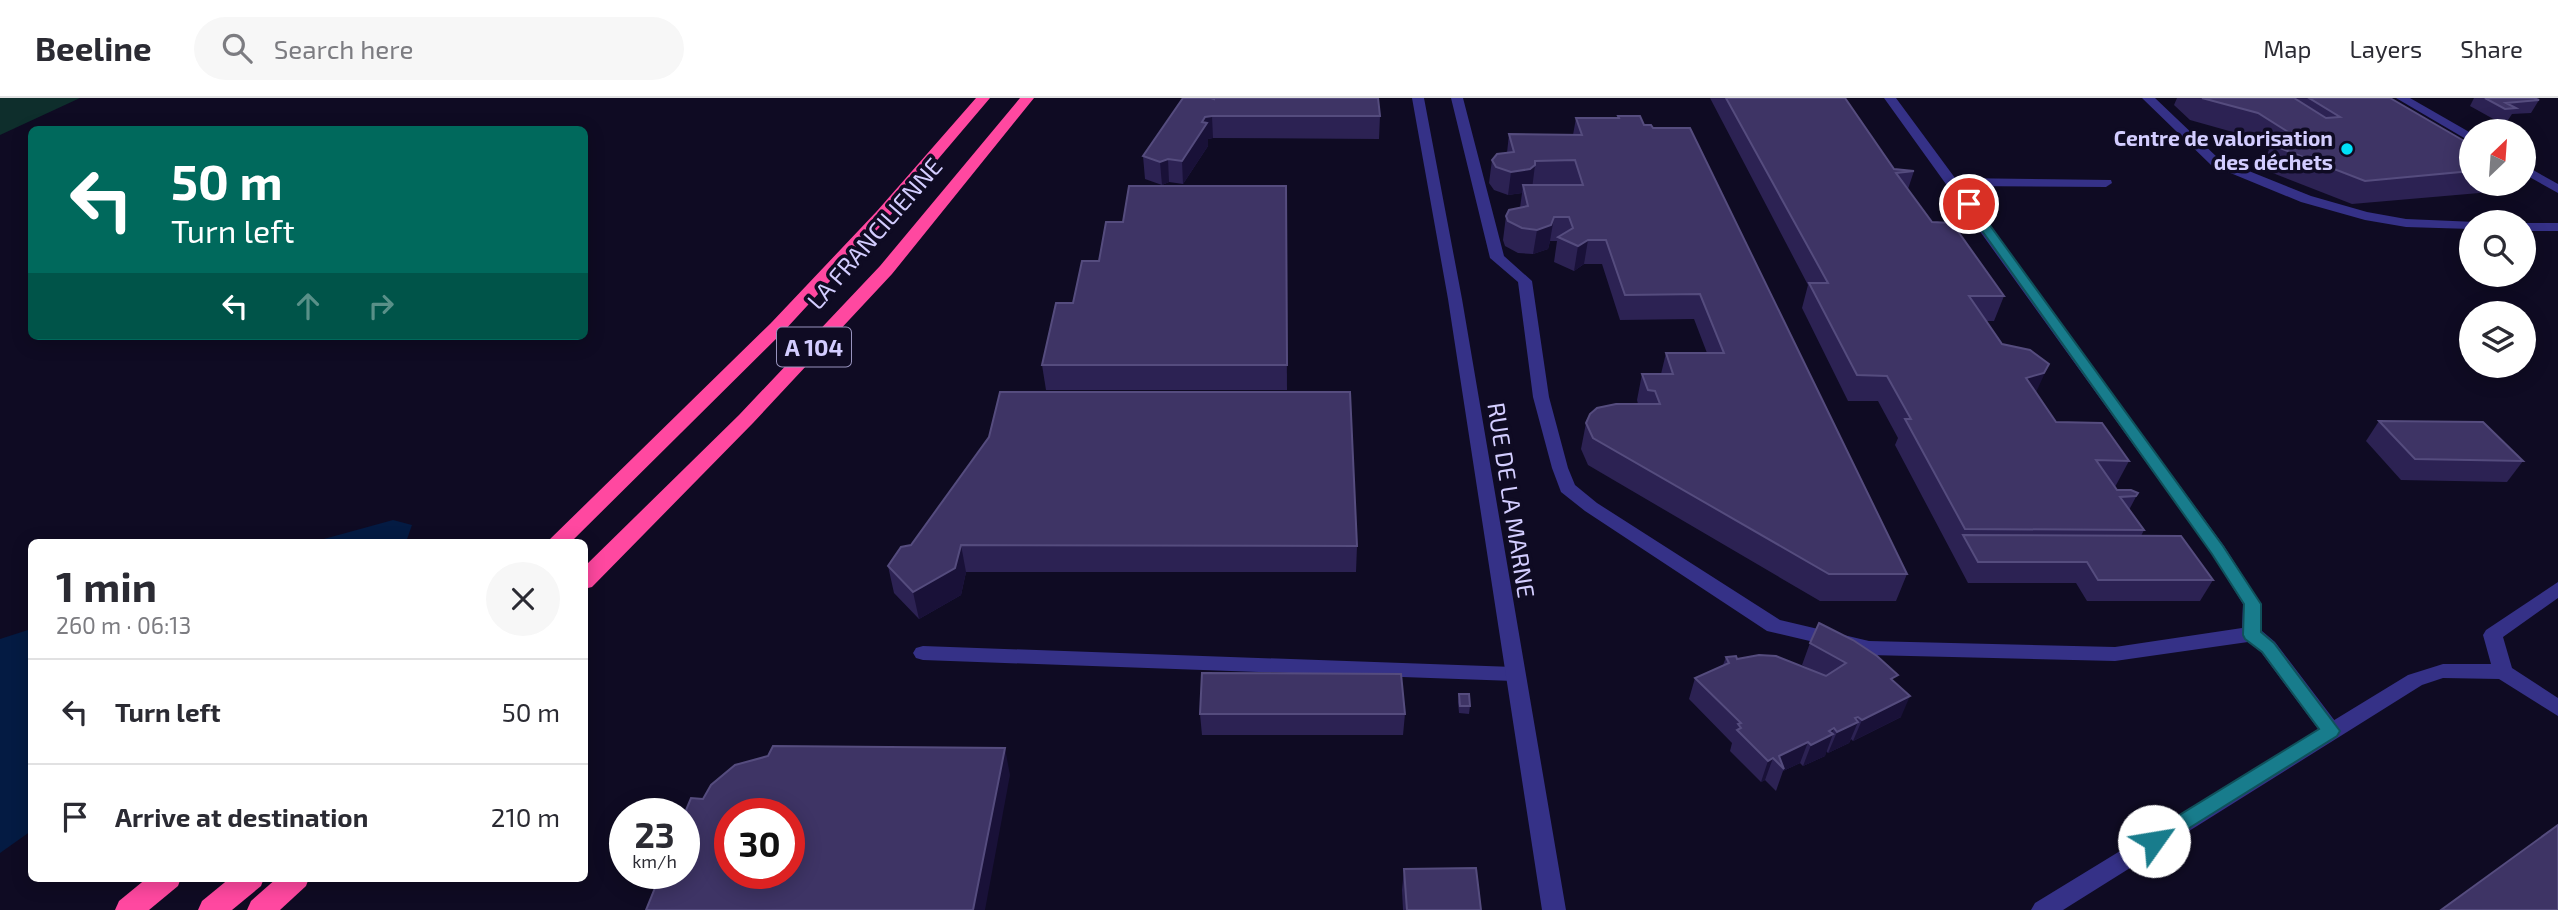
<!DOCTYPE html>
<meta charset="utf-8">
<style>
body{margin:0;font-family:"Exo 2",sans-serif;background:#f7f7f7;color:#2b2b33;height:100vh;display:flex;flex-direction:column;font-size:26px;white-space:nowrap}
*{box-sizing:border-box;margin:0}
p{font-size:23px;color:#7c7c81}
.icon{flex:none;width:38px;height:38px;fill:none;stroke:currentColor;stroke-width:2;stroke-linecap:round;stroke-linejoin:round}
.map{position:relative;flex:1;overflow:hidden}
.drawer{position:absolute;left:28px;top:441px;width:560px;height:343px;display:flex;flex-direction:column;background:#fff;border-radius:10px;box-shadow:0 4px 18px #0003}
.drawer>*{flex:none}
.guide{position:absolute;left:28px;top:28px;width:560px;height:214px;border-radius:10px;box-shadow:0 4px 18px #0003;background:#00695c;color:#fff;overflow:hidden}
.needle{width:46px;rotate:25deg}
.tools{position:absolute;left:2459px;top:21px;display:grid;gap:14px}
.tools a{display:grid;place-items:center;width:77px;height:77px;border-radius:50%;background:#fff;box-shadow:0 4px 18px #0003;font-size:35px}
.speed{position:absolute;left:609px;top:700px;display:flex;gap:14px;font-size:35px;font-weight:700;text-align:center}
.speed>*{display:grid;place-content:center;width:91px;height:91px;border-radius:50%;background:#fff;box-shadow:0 4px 18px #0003;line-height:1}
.speed small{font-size:18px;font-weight:400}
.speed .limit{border:10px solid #d22;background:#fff;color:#111}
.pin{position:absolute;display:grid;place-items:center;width:60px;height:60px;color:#fff;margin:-30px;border:4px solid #fff;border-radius:50%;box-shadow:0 2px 7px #0007}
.me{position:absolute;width:77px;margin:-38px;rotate:58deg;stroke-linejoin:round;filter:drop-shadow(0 0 5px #0008)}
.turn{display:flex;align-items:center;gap:24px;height:147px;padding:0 28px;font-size:32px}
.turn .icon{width:91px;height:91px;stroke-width:2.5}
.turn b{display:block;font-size:49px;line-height:60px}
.lanes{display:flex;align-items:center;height:66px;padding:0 28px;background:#0003;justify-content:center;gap:35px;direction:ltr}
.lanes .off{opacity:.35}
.round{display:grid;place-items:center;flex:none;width:74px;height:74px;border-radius:37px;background:#f7f7f7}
.overview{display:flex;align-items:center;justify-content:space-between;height:119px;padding:0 28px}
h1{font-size:42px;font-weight:700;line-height:52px}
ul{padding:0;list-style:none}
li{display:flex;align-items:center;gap:21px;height:105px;padding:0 28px;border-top:2px solid #e1e1e2}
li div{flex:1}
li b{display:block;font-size:26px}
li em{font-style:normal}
header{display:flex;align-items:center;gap:42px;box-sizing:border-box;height:98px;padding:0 35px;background:#fff;border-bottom:2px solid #e1e1e2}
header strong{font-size:33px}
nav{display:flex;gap:38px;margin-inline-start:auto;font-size:24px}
.search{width:490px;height:63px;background:#f7f7f7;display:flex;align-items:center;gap:18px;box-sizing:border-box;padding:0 24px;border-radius:38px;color:#7c7c81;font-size:26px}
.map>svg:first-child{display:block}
</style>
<header>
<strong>Beeline</strong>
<div class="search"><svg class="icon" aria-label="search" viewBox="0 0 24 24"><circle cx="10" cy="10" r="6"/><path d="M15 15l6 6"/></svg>Search here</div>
<nav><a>Map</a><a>Layers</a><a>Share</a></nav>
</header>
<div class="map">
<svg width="2558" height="812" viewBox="0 0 2558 812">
<rect width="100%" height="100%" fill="#0f0b23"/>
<path fill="#0e2e2c" d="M0,0H80L0,37Z"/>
<g fill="#041b43">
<path d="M393,422L412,427L406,444H313Z"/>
<path d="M31,531V733L0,755V541Z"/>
</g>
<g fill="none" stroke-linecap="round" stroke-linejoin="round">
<g fill="#353187" fill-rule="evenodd">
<path d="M1451,0H1463L1504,158L1532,183L1549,299L1568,370L1575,387L1597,405L1780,522L1869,543L2115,549L2242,530L2243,506L2212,456L1884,0H1896L1955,80L2111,82L2112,85L2106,89L1960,88L2224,448L2261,506L2262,533L2275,544L2338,627L2341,633L2338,639L2331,641L2324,639L2261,554L2248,544L2115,563L1869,557L1767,533L1585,413L1561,394L1552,370L1533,299L1518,184L1490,160Z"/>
<path d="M2142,0H2155L2219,61L2311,98L2367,114L2406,121L2476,124H2471V131L2406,129L2365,122L2301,104L2211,67Z"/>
<rect x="2524" y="125" width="34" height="8"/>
<path d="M923,548L1514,569L1521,571L1524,576L1521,581L1514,583L923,562L916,560L913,555L916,550Z"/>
</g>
<g fill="#353187" fill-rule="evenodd">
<path d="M1412,0H1424L1462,201L1566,812H1542L1448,201Z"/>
<path d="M2396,0H2410L2471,35V44Z"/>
<path d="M2524,67L2558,86V95L2524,76Z"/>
<path d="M2558,484V500L2503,539L2512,570L2558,600V618L2499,581L2443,580L2422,587L2063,812H2031L2035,805L2408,577L2443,566H2491L2483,537L2486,532Z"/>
</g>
<g fill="#ff48a0" fill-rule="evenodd">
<path d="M976,0H990L888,120L784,233L571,444H547L771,225L877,113Z"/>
<path d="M1020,0H1034L892,176L753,325L592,489L584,491V469L739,317L880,168Z"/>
<path d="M147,780H181L178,788L149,812H115L119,803Z"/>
<path d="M230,780H264L261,788L232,812H198L202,803Z"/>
<path d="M277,780H309L306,788L280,812H247L251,803Z"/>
</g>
</g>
<g fill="#2c2253" fill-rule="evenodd">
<path d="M1710,0H1726L1894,71L1914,73L1908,91L1932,124L2004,198L1994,223H1986L2056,324L2129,363L2115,389L2117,392L2138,395L2129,412L2144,432L2141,438L2213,482L2200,503H2087L2076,485H1968L1895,347L1898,340L1878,303H1848L1802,210L1808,187Z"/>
<path d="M2177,0H2390L2471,47V86H2496L2491,94L2352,106L2260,70L2269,52L2247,38L2190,22L2174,7Z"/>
<path d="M2474,0H2534L2539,2L2531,15L2512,16L2508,22L2497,23L2470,8Z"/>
<path d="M1214,1L1380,18L1379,41L1213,40L1208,41V48L1183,86L1169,84L1162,87L1145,81L1143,58Z"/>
<path d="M1618,18L1644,27L1907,476L1896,503H1820L1588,367L1581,351L1586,325L1638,306L1637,302L1642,276H1661L1666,255H1707L1694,221L1620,222L1602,166H1584L1574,173L1554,164L1557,143H1550L1548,151L1533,156L1518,155L1505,148L1503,142L1506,118L1520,110L1522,95L1508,97L1494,92L1489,85L1492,62L1507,55L1509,36L1573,37L1576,20H1618ZM1532,86H1571L1572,87H1532Z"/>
<path d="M1286,88L1287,292H1046L1042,267L1073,205L1123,124Z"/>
<path d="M2379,323L2523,363L2507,384L2401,382L2366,343Z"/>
<path d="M911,447L1357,448L1356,474H966L961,497L919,521L894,495L888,468Z"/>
<path d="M1810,545L1895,584L1901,619L1853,643L1851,641L1849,645L1828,655L1826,653L1825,658L1803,668L1800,665L1783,673L1776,693L1765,682L1761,684L1730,653L1732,645L1689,601L1695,580L1723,567L1726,559L1816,574L1802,567Z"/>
<path d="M1459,596L1470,608L1469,616L1459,615L1458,604Z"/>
<path d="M1200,616H1405L1403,637H1202Z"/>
<path d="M1404,771L1481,812H1403L1402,792Z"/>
</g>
<g fill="#191138">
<path d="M1212,18L1213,40L1208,41V48L1183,86L1182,63L1202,24L1205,19Z"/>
<path d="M1168,61L1169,84L1162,87L1160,64Z"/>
<path d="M1535,67L1532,91L1523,87L1522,95L1508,97L1511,74Z"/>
<path d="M1554,119L1550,143L1548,151L1533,156L1537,132Z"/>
<path d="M1588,142L1584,166L1574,173L1578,148Z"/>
<path d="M2049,266L2033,301L2026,280Z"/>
<path d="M961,447L966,474L961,497L919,521L913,494Z"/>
<path d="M1910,598L1901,619L1853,643L1862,622Z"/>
<path d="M1858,619L1856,625L1858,624L1849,645L1828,655L1837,634Z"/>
<path d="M1834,630L1831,637L1833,636L1825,658L1803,668L1811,647Z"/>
<path d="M1808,644L1800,665L1783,673L1784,671L1779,658Z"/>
<path d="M1005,650L1010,677L985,812H973Z"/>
<path d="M1773,660L1765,682L1761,684L1768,663Z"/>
</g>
<g fill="#3e3465" stroke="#554c7e" stroke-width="2" fill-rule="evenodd">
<path d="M1183,0H1211L1214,1V0H1378L1380,18H1212L1205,19L1202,24L1207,25L1182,63L1168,61L1160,64L1143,58Z"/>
<path d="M1726,0H1845L1894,71L1914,73L1896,75L1932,124L1952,125L2004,198H1969L2002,246L2030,252L2049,266L2044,275L2026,280L2056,324L2102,325L2129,363L2096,362L2117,392H2131L2138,395L2136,398L2120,399L2144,432L1965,431L1905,321H1911L1887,278L1857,277L1809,185H1828Z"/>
<path d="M2202,0H2294L2326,20L2340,19L2309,0H2390L2471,47V73L2365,83L2272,47L2293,37L2258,15Z"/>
<path d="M2485,0H2534L2539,2L2506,5L2516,10L2505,11Z"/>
<path d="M1618,18H1640L1644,27H1651L1653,30H1690L1907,476H1829L1593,340L1586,325L1590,316L1597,310L1616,306H1660L1655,293L1648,292L1642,276H1673L1666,255H1724L1700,196L1625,197L1606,142H1588L1578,148L1558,139L1573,130L1569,119H1554L1551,127L1537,132L1522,130L1508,123L1506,118L1509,112L1528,108L1523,87H1583L1575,62L1535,63V67L1530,71L1511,74L1496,69L1492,62L1497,56L1514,54L1509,36L1582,37L1576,20H1619Z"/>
<path d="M1129,88H1286L1287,267H1042L1056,205H1073L1082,163H1099L1106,124H1123Z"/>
<path d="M1000,294H1350L1357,448L961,447L955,470L913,494L888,468L901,449L911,447L989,339Z"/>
<path d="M2379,323L2483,324L2523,363L2415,361Z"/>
<path d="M1963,437L2181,438L2213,482H2098L2087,464H1978Z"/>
<path d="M1819,525L1853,542L1877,558L1898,577L1891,581L1910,598L1862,622L1858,619L1855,620L1858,624L1837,634L1834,630L1829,633L1833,636L1811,647L1808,644L1779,658L1784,671L1773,660L1768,663L1737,632L1741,630L1738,626L1741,625L1695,580L1729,565L1726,559L1736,558L1737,561L1759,557L1776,558L1826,578L1846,565L1810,545Z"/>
<path d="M1202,575L1401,576L1405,616H1200Z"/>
<path d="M1459,596H1469L1470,608H1460Z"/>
<path d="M773,648L1005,650L973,812H646L661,775H684V717L691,700L703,701L711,687L735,667L768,658ZM730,716H789V775H730Z"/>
<path d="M2558,727V812H2441Z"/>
<path d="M1476,770L1481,812H1407L1404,771Z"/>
</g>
<path fill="#187c8c" stroke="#10515b" stroke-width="2" d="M1969,102L1973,104L2223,448L2261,506V534L2274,545L2340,633L2337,638L2154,752L2147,749L2144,743L2147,737L2319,631L2262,554L2245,541L2243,537L2244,506L2212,456L1963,106Z"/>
<circle fill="#00e0f8" stroke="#0f0b23" stroke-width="2.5" cx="2347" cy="51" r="7"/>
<g text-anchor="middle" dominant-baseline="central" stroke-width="7" stroke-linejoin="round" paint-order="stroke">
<g font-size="21" font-weight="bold" fill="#d3cdff" stroke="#0f0b23" text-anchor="end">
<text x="2333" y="39">Centre de valorisation<tspan x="2333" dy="24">des déchets</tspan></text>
</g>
<rect fill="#0f0b23" stroke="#9893bd" stroke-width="2" x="777" y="229.5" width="74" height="39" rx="5"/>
<g font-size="23" font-weight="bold" fill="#d3cdff">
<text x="814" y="249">A 104</text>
</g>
<g font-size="24" fill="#d3cdff" stroke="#0f0b23">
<text transform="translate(874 135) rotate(-49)">LA FRANCILIENNE</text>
<text transform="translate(1512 402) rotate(81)">RUE DE LA MARNE</text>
</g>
</g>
</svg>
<div class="tools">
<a><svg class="needle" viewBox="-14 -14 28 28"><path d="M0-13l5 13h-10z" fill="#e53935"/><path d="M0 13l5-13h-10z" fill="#7c7c81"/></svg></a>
<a><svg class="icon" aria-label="search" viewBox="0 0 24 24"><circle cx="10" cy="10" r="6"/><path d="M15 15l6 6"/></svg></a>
<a><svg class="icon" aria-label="layers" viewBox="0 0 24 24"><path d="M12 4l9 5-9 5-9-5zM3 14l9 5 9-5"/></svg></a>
</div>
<div class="speed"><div>23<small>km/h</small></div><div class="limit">30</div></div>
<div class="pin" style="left:1969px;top:106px;background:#d93025"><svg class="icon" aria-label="arrive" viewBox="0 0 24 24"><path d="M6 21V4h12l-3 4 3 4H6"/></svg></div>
<svg class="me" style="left:2154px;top:743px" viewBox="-20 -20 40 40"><circle r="19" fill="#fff"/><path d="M0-13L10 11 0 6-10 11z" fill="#187c8c"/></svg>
<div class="guide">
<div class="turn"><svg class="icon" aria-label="left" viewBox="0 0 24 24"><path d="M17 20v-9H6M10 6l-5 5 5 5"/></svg><div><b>50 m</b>Turn left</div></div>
<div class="lanes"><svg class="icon" aria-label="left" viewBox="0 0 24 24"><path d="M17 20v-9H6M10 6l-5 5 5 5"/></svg><svg class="icon off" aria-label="ahead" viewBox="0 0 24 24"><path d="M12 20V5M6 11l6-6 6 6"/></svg><svg class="icon off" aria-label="right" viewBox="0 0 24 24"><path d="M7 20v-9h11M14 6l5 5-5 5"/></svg></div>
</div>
<section class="drawer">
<div class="overview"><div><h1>1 min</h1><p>260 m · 06:13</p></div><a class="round"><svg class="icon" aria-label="close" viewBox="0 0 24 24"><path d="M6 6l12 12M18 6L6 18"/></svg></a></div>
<ul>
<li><svg class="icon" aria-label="left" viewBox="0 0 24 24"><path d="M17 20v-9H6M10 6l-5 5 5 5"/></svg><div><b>Turn left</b></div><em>50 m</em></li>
<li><svg class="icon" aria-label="arrive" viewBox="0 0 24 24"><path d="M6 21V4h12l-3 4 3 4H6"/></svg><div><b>Arrive at destination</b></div><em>210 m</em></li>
</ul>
</section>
</div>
